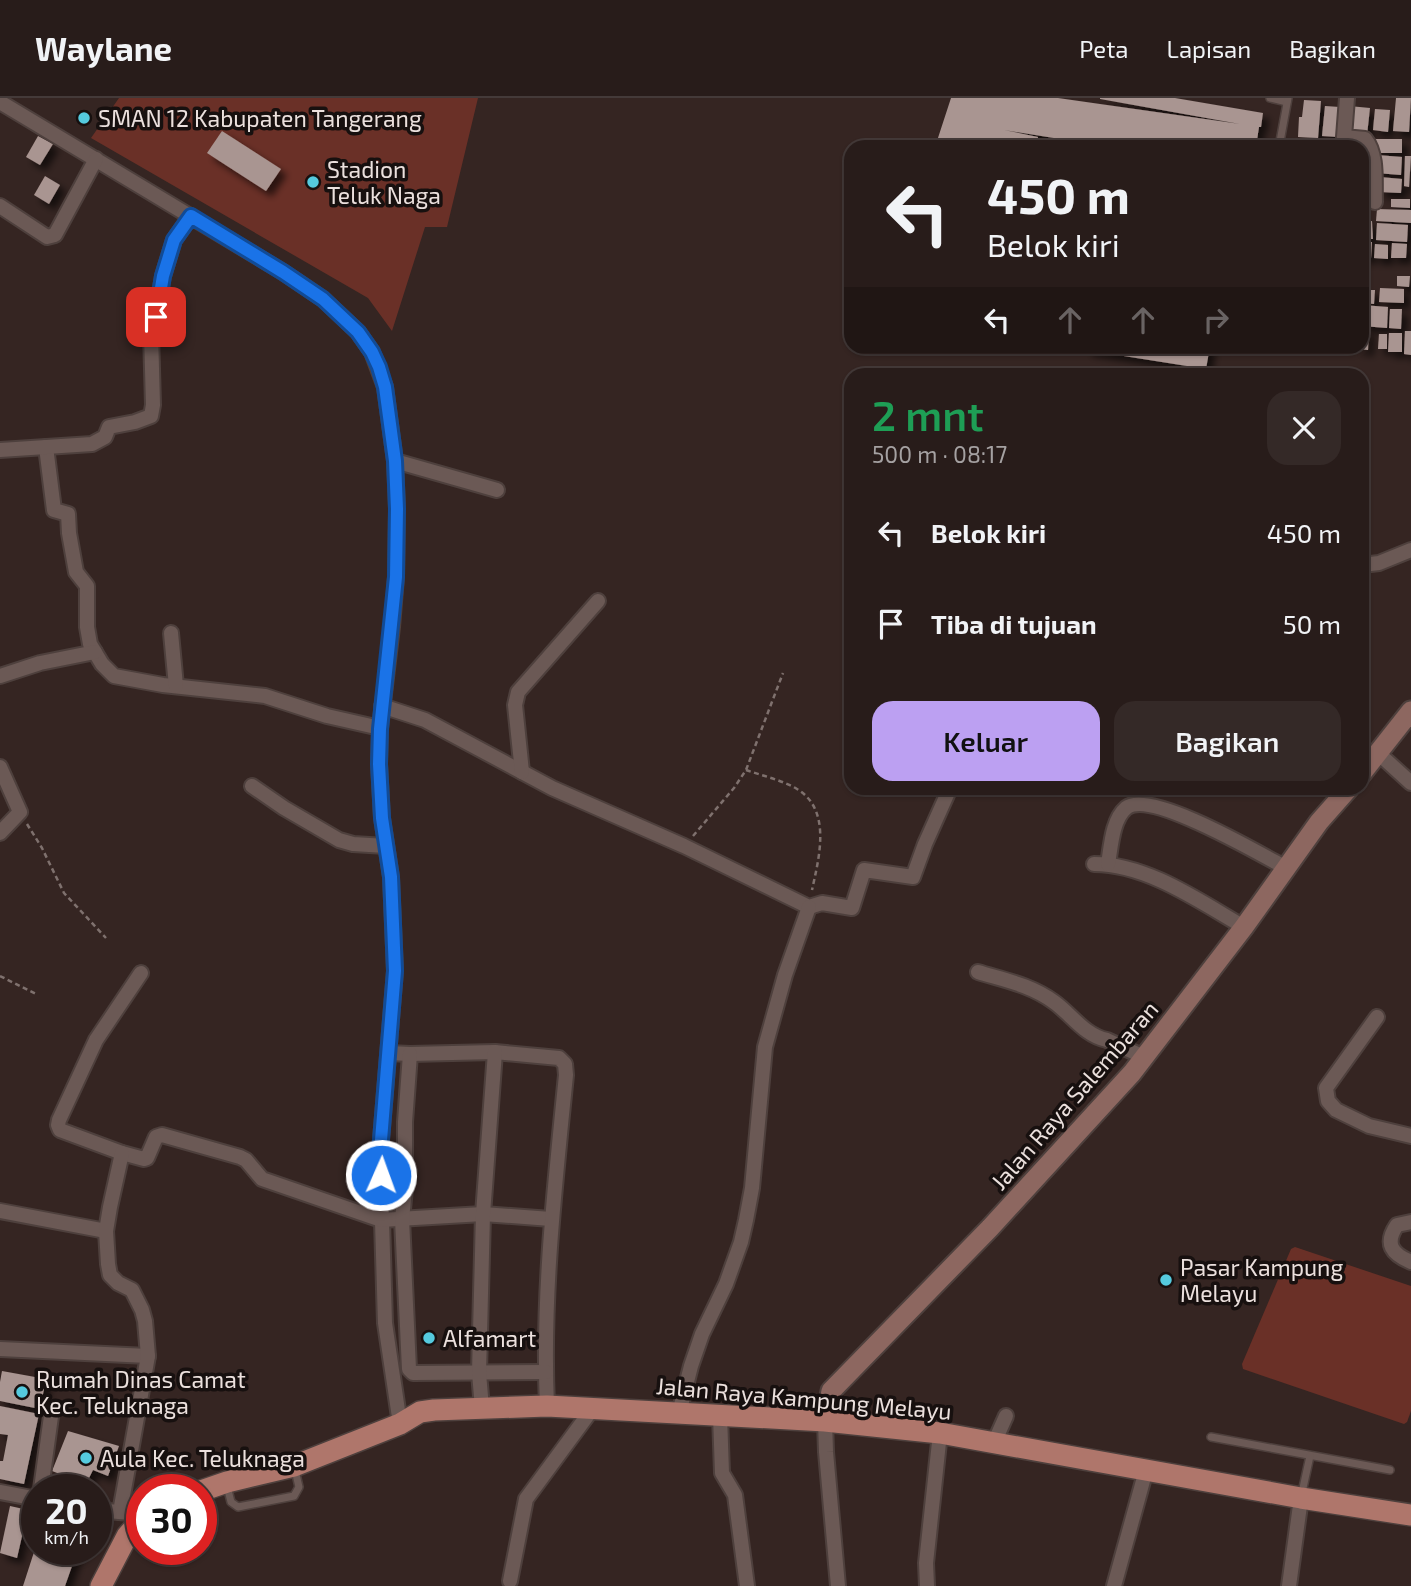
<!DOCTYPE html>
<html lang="id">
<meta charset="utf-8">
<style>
body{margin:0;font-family:"Exo 2",sans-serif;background:#342927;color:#f1f3f6;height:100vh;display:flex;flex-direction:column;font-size:26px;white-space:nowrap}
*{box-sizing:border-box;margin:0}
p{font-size:23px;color:#a5a1a2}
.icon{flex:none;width:38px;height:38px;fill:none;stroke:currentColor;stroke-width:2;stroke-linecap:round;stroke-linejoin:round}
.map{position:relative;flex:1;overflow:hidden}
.panel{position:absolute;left:844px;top:270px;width:525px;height:427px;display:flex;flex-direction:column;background:#281c1a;border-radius:21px;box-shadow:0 2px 5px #0004,0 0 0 2px #443a39}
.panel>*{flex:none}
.hud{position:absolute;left:844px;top:42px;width:525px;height:214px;border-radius:21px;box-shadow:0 2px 5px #0004,0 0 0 2px #443a39;background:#281c1a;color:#f1f3f6;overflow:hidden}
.speed{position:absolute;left:21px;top:1376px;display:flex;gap:14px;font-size:35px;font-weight:700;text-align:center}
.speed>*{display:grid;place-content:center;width:91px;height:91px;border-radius:50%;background:#281c1a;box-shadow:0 2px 5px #0004,0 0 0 2px #443a39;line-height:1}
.speed small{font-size:18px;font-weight:400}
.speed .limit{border:10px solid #d22;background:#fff;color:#111}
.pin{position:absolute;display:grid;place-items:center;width:60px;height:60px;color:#fff;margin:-30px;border-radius:14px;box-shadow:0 4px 10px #0006}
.me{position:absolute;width:77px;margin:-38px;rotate:2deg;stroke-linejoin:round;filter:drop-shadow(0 0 5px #0008)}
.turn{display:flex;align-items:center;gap:24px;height:147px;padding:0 28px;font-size:32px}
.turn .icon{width:91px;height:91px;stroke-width:2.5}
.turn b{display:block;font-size:49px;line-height:60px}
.lanes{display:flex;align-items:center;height:66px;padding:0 28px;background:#0003;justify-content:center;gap:35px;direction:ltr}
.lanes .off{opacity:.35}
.round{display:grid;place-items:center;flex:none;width:74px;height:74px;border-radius:21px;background:#342927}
.summary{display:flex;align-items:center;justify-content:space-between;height:119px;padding:0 28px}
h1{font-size:42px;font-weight:600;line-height:52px;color:#1e9e55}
.primary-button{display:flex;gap:14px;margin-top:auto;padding:14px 28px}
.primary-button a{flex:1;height:80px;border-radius:21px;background:#bca0f2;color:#111;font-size:28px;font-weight:600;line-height:80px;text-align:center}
.primary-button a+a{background:#342927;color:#f1f3f6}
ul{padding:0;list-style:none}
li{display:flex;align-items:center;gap:21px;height:91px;padding:0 28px}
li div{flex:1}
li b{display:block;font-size:26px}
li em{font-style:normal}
header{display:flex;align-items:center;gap:42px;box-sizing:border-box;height:98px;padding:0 35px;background:#281c1a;border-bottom:2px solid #443a39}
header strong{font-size:33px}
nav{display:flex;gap:38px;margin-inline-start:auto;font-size:24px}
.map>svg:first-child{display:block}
</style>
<header>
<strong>Waylane</strong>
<nav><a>Peta</a><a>Lapisan</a><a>Bagikan</a></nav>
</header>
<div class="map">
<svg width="1411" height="1488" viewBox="0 0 1411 1488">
<defs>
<filter id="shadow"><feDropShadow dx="6" dy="6" stdDeviation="3.5" flood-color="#0009"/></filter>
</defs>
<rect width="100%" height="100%" fill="#352522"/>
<g fill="#6a3027">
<path d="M119,0H478L447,129H425L392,233L368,200L91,40Z"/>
<path d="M1295,1149L1411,1188V1313L1407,1324L1404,1326L1243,1271L1242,1266L1291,1151Z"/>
</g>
<g fill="#a99591" filter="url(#shadow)">
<path d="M951,0H1058L1240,26L1100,1V0H1175L1263,15L1261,29H1259L1256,49H1110L1004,32L1038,39L1037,47L1035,49H947L936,46Z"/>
<path d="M1396,0H1411L1409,34L1393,33Z"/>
<path d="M1304,2L1321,3L1318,40L1298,39L1299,19H1302Z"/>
<path d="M1325,8L1340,9L1338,39L1322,38Z"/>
<path d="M1349,8L1370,10L1367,37L1347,36Z"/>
<path d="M1375,11L1390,12L1388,34L1373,32Z"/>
<path d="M222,33L281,71L266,93L207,55Z"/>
<path d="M38,38L53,46L40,67L26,59Z"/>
<path d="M1301,41L1339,46L1338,49H1300Z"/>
<rect x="1375" y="41" width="27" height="14"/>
<path d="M1377,57L1402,59L1401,77L1376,75Z"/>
<path d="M1405,58H1411L1409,89L1404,88Z"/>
<path d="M45,78L60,87L49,106L34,97Z"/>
<path d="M1380,79L1402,81L1401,95L1379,94Z"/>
<path d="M1391,101H1410V110L1391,109Z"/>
<path d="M1377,111L1411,112V125L1376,123Z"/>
<path d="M1372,123L1373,141H1362V124Z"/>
<path d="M1377,125L1408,127L1407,144L1376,142Z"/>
<path d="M1362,144H1372L1371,160H1362Z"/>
<path d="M1392,145L1407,146L1406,160H1391Z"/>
<path d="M1375,146L1388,147V161L1374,160Z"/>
<path d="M1397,178H1410L1409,189L1397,188Z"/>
<path d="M1380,190L1404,191V205L1379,204Z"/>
<path d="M1362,192H1375L1374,206L1362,205Z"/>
<path d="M1362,207L1388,209L1387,230L1362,228Z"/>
<path d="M1390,211H1402L1401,231L1389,230Z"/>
<path d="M1362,232H1369L1368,252L1356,251V248H1362Z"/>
<path d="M1405,233H1411V257L1404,256Z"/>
<path d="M1389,235H1402V254H1388Z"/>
<path d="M1379,236H1387V251H1378Z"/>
<path d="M1087,248H1210L1206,271L1086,252Z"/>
<path d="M2,1273L46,1281L40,1311L0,1303V1284Z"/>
<path d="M0,1308L39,1316L24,1386L0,1381V1363H3L8,1337L0,1336Z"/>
<path d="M68,1333L119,1348L108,1378L93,1372L86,1386L52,1373Z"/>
<path d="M10,1408L28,1412L17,1460L0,1455Z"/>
<path d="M35,1451H78L65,1488H23Z"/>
</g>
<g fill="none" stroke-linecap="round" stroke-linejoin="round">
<defs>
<g id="lane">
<path d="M1270,0L1287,4"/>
<path d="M1279,49L1288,0"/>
<path d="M1211,1339L1390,1372"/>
<path d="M227,1388L231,1404L238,1409L294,1398L299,1389L295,1372"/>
<path d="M1301,1399L1310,1358"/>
</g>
<g id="street">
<path d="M1347,0L1344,39L1365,41C1378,57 1374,85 1375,104"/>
<path d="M0,4L283,174L323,201L358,234L372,254L385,289L395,363L397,411L396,479L392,529L380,630L379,666L382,720L391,779L395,873L380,1054L385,1225L400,1326"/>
<path d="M0,108L47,139L55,137L96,61"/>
<path d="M46,349L54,412L68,416L69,435L76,474L87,488V529L90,546L102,566L114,578L163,587L265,598L327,618L380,630"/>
<path d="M0,352L92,346L105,339L109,329L135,324L151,318L153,307L151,235L156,219L163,178L174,142L191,118"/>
<path d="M395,363L497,392"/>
<path d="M1362,467L1379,465L1411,452"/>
<path d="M171,535L176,588"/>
<path d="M0,578L40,565L95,554"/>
<path d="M382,608L425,622L552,690L684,748L809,809L822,805L852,810L864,772L913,779L925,746L950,690"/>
<path d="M1378,655L1411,685"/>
<path d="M0,669L20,714L0,735"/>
<path d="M522,674L515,607L518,594L598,503"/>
<path d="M252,688L284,710L339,742L353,746L386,748"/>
<path d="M1094,766C1147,766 1199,803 1244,829"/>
<path d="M1108,766C1111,749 1112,722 1126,710C1150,691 1260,756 1286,770"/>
<path d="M978,874C1004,882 1031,887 1054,904C1071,916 1085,938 1107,942L1144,959"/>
<path d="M141,875L96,942L59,1022L58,1027L60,1032L122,1055L144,1061L147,1060L156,1039L162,1037L240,1059L246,1062L262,1081L381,1122L483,1116L551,1121"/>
<path d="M1377,919L1326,990L1328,1003L1336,1012L1369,1028L1411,1038"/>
<path d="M389,955L410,956L495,954L559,960L565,966L566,977C555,1087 542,1197 547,1308"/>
<path d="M410,956L405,1024V1091L402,1121L409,1271L413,1275L546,1274"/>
<path d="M0,1113L106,1133"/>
<path d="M1411,1124L1397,1127C1384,1146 1392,1156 1411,1164"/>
<path d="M0,1251L148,1258"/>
<path d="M482,1310L479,1275L483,1116L495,954"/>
<path d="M679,1315L691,1268L702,1236L726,1186L741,1144L746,1122L752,1090L765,949L785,877L809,809"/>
<path d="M720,1317L722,1375L735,1397L747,1488"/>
<path d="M825,1323L826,1354L838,1488"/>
<path d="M994,1345L1006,1318"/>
<path d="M41,1391L52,1311"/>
<path d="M0,1394L37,1401"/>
<path d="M96,1412L142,1416"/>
<path d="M120,1414L148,1258L145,1223L142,1212L132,1192L118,1185L110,1177L108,1166L106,1133L110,1109L122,1055"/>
<path d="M510,1483L526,1401L593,1310"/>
<path d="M927,1488L926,1465L940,1335"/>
<path d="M1114,1488L1146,1372"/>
<path d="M1289,1488L1301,1400"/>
</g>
<g id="secondary">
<path d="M1362,675L1411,613"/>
<path d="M825,1323L831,1293L990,1130L1132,975L1244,829L1319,724L1349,690"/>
</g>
<g id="primary">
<path d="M201,1393L227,1384L294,1368L400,1326L420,1314L434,1312L547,1308L825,1323L940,1335L1301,1400L1411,1417"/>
<path d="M101,1488L127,1438L142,1421"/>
</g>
</defs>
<use href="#lane" stroke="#4e403d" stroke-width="10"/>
<use href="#street" stroke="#4e403d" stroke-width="18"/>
<use href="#secondary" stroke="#4e403d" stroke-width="23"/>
<use href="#primary" stroke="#4e403d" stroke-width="24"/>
<g stroke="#7f716e" stroke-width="2.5" stroke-dasharray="5 3.5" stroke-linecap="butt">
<path d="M746,672C763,678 782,682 797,691C832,712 819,760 812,792"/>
<path d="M27,726L42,750L64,795L106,840"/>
<path d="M693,738L734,690L746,672L783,575"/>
<path d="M0,878L36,896"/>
</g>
<use href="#lane" stroke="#6b5955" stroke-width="7"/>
<use href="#street" stroke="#6b5955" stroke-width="14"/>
<use href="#secondary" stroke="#8d6760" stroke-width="19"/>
<use href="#primary" stroke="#af766b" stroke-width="21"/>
</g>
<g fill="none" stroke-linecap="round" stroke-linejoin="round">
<defs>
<path id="route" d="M156,219L163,178L174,142L191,118L283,174L323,201L358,234L372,254L379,269L385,289L395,363L397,411L396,479L380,631L379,666L382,720L391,779L395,873L380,1054L381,1077"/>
</defs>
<use href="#route" stroke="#114b97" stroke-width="18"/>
<use href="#route" stroke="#1a73e8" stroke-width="12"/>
</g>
<g fill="#55cade" stroke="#17100f" stroke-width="2.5">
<circle cx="84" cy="20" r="7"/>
<circle cx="313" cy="84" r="7"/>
<circle cx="1166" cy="1182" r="7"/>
<circle cx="429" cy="1240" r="7"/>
<circle cx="22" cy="1294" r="7"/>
<circle cx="86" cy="1360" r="7"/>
</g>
<g text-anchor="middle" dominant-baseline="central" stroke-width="7" stroke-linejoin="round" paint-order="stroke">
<g font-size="23" fill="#ebe0dd" stroke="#17100f" text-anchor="start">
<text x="98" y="20">SMAN 12 Kabupaten Tangerang</text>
<text x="327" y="71">Stadion<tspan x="327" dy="26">Teluk Naga</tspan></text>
<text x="1180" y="1169">Pasar Kampung<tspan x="1180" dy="26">Melayu</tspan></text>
<text x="443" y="1240">Alfamart</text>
<text x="36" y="1281">Rumah Dinas Camat<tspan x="36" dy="26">Kec. Teluknaga</tspan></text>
<text x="100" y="1360">Aula Kec. Teluknaga</text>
</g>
<g font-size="23" fill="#ebe0dd" stroke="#17100f">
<text transform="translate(1074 997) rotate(-49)">Jalan Raya Salembaran</text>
<text transform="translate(804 1300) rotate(5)">Jalan Raya Kampung Melayu</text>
</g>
</g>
</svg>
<div class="speed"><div>20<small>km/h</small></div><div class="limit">30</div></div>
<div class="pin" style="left:156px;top:219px;background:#d93025"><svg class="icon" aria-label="arrive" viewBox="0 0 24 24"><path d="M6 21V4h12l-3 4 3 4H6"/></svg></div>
<svg class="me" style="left:381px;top:1077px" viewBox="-20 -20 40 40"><circle r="17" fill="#1a73e8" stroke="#fff" stroke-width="3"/><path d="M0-11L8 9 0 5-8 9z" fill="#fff"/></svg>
<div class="hud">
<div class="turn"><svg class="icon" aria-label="left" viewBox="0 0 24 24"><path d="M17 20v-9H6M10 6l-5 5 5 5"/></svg><div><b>450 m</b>Belok kiri</div></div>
<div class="lanes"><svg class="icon" aria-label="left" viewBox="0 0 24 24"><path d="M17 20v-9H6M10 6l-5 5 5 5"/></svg><svg class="icon off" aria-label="ahead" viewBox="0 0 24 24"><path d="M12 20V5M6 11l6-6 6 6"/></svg><svg class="icon off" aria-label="ahead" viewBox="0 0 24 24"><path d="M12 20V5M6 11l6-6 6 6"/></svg><svg class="icon off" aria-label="right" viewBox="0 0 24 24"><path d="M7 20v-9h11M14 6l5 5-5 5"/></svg></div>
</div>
<section class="panel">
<div class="summary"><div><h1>2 mnt</h1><p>500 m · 08:17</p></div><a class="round"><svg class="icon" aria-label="close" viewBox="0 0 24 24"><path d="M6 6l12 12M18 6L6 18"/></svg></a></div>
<ul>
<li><svg class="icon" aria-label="left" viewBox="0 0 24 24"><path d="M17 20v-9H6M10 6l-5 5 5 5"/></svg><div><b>Belok kiri</b></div><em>450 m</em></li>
<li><svg class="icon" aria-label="arrive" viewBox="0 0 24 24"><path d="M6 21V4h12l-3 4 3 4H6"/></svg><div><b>Tiba di tujuan</b></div><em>50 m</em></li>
</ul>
<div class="primary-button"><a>Keluar</a><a>Bagikan</a></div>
</section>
</div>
